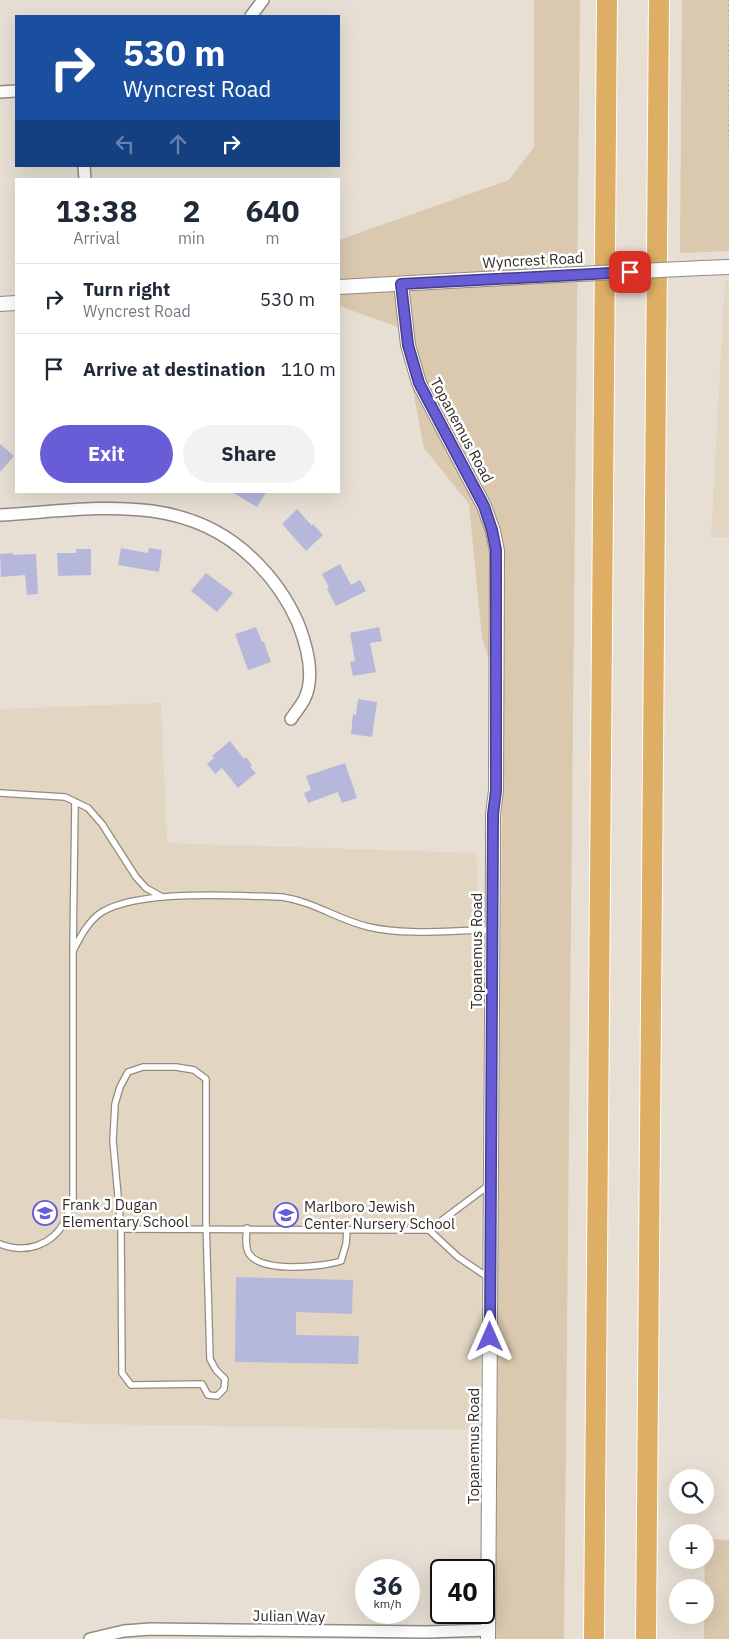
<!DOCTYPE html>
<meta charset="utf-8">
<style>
body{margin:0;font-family:"IBM Plex Sans",sans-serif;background:#f2f2f3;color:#1f2937;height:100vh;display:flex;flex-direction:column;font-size:19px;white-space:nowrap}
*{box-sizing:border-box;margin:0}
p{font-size:16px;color:#747a83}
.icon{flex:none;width:28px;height:28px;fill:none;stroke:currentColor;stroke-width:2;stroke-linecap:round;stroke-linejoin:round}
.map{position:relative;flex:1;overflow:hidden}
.panel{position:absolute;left:15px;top:178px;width:325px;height:315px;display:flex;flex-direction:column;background:#fff;border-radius:0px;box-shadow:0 5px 20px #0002}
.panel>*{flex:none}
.banner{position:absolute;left:15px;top:15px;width:325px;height:152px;border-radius:0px;box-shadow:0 5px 20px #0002;background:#1a4fa0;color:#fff;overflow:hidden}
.buttons{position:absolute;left:669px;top:1469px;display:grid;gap:10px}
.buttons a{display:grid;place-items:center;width:45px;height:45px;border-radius:50%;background:#fff;box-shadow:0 5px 20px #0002;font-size:25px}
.speed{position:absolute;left:355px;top:1559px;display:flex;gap:10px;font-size:25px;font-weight:700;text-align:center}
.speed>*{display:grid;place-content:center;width:65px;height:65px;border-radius:50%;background:#fff;box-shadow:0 5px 20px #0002;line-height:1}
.speed small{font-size:12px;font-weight:400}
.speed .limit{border:2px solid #111;border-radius:8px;background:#fff;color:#111}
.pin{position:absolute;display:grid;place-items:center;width:42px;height:42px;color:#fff;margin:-21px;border-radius:10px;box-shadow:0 2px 8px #0006}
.me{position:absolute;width:55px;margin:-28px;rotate:0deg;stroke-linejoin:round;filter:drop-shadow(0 0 4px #0008)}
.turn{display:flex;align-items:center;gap:18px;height:105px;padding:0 25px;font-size:22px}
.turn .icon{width:65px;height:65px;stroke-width:2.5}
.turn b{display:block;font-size:35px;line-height:42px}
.lanes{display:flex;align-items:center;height:48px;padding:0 25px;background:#0003;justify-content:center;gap:25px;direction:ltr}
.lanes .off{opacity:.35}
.eta{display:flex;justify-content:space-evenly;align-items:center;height:85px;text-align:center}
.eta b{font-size:30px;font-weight:800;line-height:35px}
.cta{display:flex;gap:10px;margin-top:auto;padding:10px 25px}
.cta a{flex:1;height:58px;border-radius:30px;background:#685dd7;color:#fff;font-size:20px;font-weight:800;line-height:58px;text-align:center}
.cta a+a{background:#f2f2f3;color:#1f2937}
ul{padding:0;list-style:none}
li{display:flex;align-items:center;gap:15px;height:70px;padding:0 25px;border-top:1px solid #e0e1e3}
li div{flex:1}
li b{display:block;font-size:19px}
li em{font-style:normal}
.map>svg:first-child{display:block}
</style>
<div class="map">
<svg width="729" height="1639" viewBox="0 0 729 1639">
<rect width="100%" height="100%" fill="#e7dfd3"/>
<g fill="#e2d5c2">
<path d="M725,281H729V538L711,537Z"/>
<path d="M161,703L167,843L476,853L483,1006L480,1430L89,1424L0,1419V709Z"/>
</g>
<g fill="#dac8af">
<path d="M534,0H580L564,1639H495L503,702L482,638L469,504L424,448L401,328L339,306V240L509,180L534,147Z"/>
<path d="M682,0H729V251L680,253Z"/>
<path d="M705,1539L729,1540V1639H704Z"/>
</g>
<g fill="#b6b8db">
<path d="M0,444L14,456L0,472Z"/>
<path d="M230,491H267L257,507Z"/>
<path d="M297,509L312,526L313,524L323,535L306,551L282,524Z"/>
<path d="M121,548L148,553L149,548L162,550L159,572L118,565Z"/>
<path d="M76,549H91V575L58,576L57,553H76Z"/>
<path d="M13,553V555L36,554L38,594L27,595L25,575L1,577L0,554Z"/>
<path d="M340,564L351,585L360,580L366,591L336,606L327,589L329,588L322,574Z"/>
<path d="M206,573L233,593L217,612L191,591Z"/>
<path d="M256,627L262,642H264L271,662L248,670L235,634Z"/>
<path d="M379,627L382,641L370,643L376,672L353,676L350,662L355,661L350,633Z"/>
<path d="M358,699L377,702L372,737L351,734L353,714L356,715Z"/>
<path d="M230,741L244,759L246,757L252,765L250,767L256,773L238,788L222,768L215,774L207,764L214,758L212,756Z"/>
<path d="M345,763L357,798L342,803L338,792L308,803L304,793L311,790L306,776Z"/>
<path d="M236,1277L353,1280L352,1314L296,1312V1335L359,1336L358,1364L235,1362Z"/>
</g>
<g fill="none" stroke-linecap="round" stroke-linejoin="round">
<defs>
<g id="service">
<path d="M0,793L65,797L88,808L102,824L136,877L146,888L162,897"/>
<path d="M73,948L75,802"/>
<path d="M143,1067H176L194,1070L206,1079V1220L210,1359L216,1370L225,1379L224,1389L217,1396L208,1395L202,1384L131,1385L122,1373L121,1229L113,1141L115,1104L120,1087L128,1072Z"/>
<path d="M247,1228C246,1236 245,1244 248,1252C259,1274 322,1267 341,1261L346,1244L347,1230"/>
<path d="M121,1229L429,1230L489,1185"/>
<path d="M429,1230L458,1257L489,1278"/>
<path d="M0,1244C25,1254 52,1246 65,1221C68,1215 70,1208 73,1202V951C80,937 89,920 102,912C141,889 236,896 282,897C315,902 338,920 369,927C409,936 451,930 492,930"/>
</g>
<g id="minor">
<path d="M251,16L263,0"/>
<path d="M0,92L16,91"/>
<path d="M84,166L85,179"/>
<path d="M0,515C89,510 182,490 252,558C272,577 287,598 298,623C307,646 316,677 304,700C300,707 295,713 291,719"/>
<path d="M90,1639L124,1631L151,1629L427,1632L488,1630"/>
</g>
<g id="tertiary">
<path d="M702,268L729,267"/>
<path d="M401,284L408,345L419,383L484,506L493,531L497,551L496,791L493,814V853L488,1639"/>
<path d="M339,287L558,275"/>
<path d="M0,304L16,303"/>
</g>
<g id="motorway">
<path d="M594,1639L607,0"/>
<path d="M646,1639L659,0"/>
</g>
</defs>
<use href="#service" stroke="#938b80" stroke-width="8"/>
<use href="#minor" stroke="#938b80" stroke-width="14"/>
<use href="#tertiary" stroke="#938b80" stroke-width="16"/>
<use href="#motorway" stroke="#fff" stroke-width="22"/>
<path stroke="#ada69d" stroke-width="2.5" stroke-dasharray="1 4" stroke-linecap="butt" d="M729,0V149"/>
<use href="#service" stroke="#fff" stroke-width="5.5"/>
<use href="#minor" stroke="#fff" stroke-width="11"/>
<use href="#tertiary" stroke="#fff" stroke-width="14"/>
<use href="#motorway" stroke="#ddae63" stroke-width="20"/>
<defs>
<path id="tertiary-bridge" d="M558,275L702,268"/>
</defs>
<use href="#tertiary-bridge" stroke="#938b80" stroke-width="16" stroke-linecap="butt"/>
<use href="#tertiary-bridge" stroke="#fff" stroke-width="14"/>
</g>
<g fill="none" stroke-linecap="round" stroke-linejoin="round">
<defs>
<path id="route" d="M490,1337L493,814L496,791V550L492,530L484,506L419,383L408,345L401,284L630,272"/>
</defs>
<use href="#route" stroke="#443c8c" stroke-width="12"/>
<use href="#route" stroke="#685dd7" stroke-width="9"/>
</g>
<defs>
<symbol id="school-ring" viewBox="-11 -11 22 22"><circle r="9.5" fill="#fff" stroke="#685dd7" stroke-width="1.5"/><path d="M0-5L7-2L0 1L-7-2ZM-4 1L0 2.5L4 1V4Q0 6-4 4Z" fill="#685dd7"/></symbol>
</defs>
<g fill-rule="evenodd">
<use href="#school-ring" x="31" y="1199" width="28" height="28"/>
<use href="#school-ring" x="272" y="1201" width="28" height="28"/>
</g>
<g text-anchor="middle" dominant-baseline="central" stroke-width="5" stroke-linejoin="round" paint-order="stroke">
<g font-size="15" fill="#302d28" stroke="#fff">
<text transform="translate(533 260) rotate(-3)">Wyncrest Road</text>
<text transform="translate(462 430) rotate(62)">Topanemus Road</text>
<text transform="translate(476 951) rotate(-90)">Topanemus Road</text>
<text transform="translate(473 1446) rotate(-90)">Topanemus Road</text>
<text transform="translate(289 1616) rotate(1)">Julian Way</text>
</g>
<g font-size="15" fill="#302d28" stroke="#fff" text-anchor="start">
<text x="62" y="1204">Frank J Dugan<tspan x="62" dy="17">Elementary School</tspan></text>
<text x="304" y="1206">Marlboro Jewish<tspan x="304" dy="17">Center Nursery School</tspan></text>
</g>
</g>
</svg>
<div class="buttons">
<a><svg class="icon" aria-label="search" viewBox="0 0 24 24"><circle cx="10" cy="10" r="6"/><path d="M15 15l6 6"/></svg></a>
<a>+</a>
<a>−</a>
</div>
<div class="speed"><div>36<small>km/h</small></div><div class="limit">40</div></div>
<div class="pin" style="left:630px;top:272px;background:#d93025"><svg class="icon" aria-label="arrive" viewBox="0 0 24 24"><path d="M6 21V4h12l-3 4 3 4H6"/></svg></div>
<svg class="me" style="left:490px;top:1337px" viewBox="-20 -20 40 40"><path d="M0-17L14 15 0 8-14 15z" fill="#685dd7" stroke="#fff" stroke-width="4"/></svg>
<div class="banner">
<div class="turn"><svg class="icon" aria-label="right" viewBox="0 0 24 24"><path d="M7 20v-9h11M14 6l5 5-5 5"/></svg><div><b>530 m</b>Wyncrest Road</div></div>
<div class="lanes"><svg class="icon off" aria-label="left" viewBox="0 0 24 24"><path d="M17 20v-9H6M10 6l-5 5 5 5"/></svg><svg class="icon off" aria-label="ahead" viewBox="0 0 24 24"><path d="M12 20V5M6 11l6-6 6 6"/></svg><svg class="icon" aria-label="right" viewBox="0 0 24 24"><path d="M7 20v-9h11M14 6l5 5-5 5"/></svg></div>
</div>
<section class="panel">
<div class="eta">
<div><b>13:38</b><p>Arrival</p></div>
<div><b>2</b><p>min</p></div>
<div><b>640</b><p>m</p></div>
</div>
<ul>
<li><svg class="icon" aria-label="right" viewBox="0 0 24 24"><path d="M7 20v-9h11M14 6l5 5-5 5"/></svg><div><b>Turn right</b><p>Wyncrest Road</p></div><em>530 m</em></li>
<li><svg class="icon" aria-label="arrive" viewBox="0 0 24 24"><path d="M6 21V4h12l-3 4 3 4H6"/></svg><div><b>Arrive at destination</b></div><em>110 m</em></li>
</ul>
<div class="cta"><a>Exit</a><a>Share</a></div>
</section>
</div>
